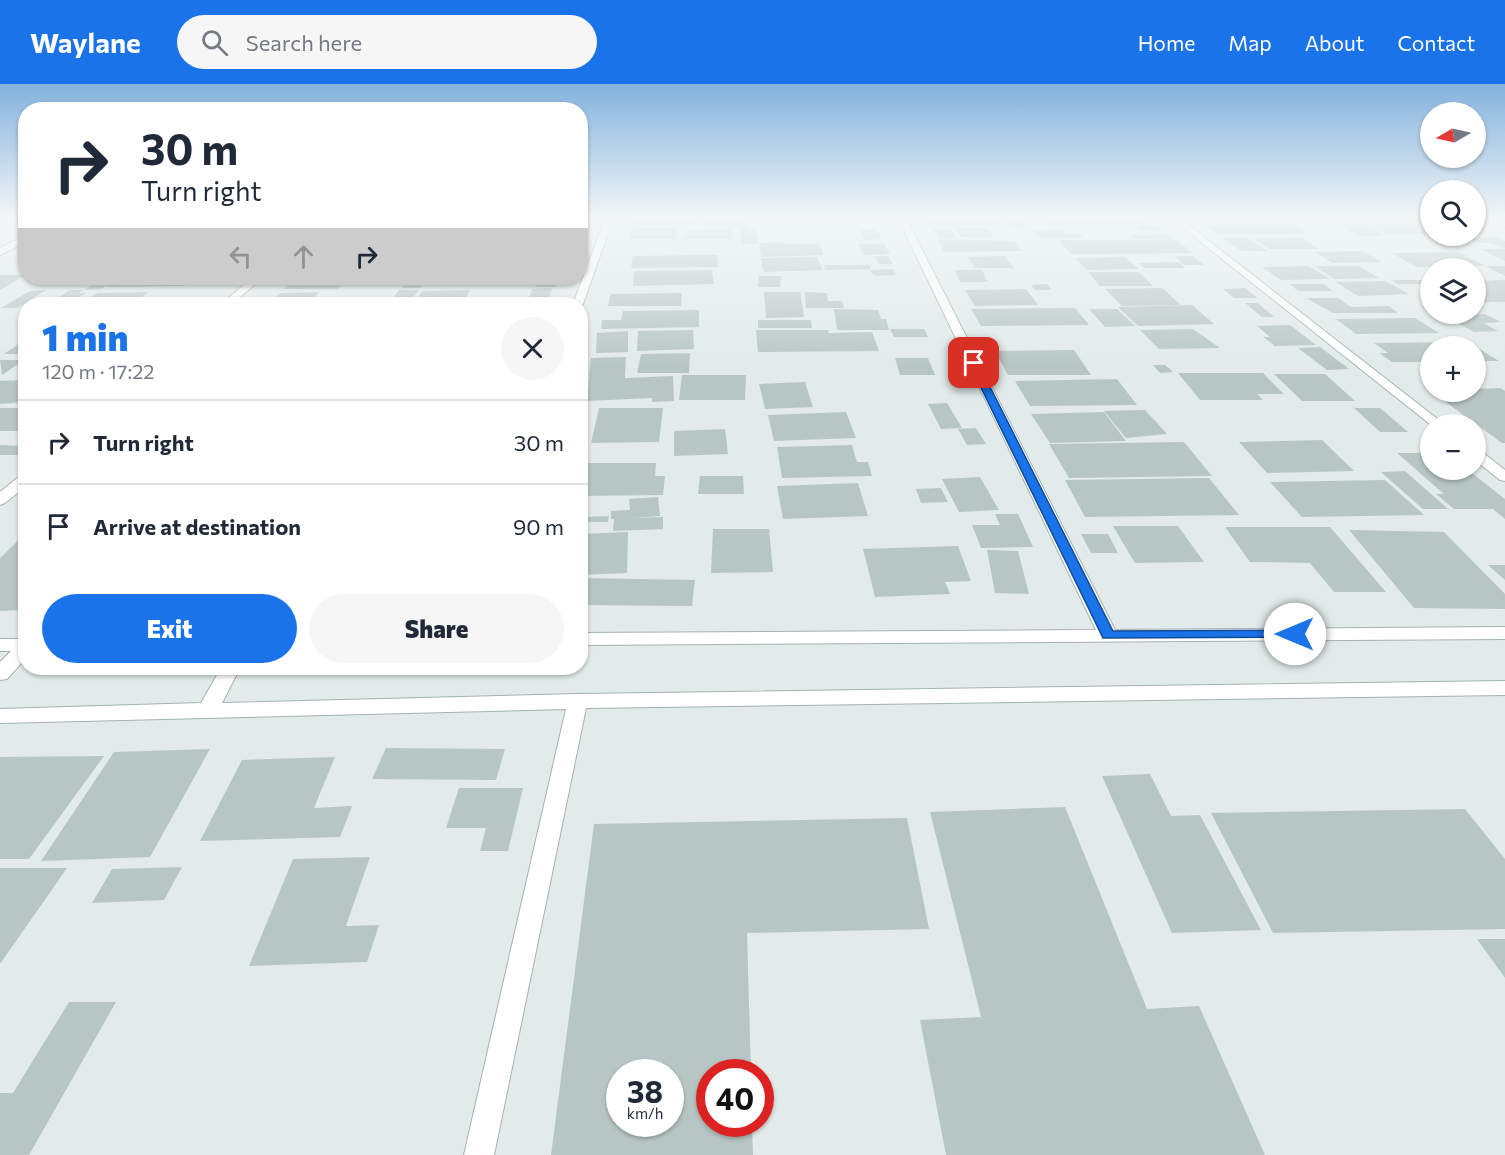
<!DOCTYPE html>
<meta charset="utf-8">
<style>
body{margin:0;font-family:Commissioner,sans-serif;background:#f6f6f7;color:#1f2937;height:100vh;display:flex;flex-direction:column;font-size:22px;white-space:nowrap}
*{box-sizing:border-box;margin:0}
p{font-size:20px;color:#747a83}
.icon{flex:none;width:33px;height:33px;fill:none;stroke:currentColor;stroke-width:2;stroke-linecap:round;stroke-linejoin:round}
.map{position:relative;flex:1;overflow:hidden}
.side{position:absolute;left:18px;top:213px;width:570px;height:378px;display:flex;flex-direction:column;background:#fff;border-radius:24px;box-shadow:0 2px 4px #0004}
.side>*{flex:none}
.guide{position:absolute;left:18px;top:18px;width:570px;height:183px;border-radius:24px;box-shadow:0 2px 4px #0004;background:#fff;color:#1f2937;overflow:hidden}
.needle{width:39px;rotate:261deg}
.fabs{position:absolute;left:1420px;top:18px;display:grid;gap:12px}
.fabs a{display:grid;place-items:center;width:66px;height:66px;border-radius:50%;background:#fff;box-shadow:0 2px 4px #0004;font-size:30px}
.speed{position:absolute;left:606px;top:975px;display:flex;gap:12px;font-size:30px;font-weight:700;text-align:center}
.speed>*{display:grid;place-content:center;width:78px;height:78px;border-radius:50%;background:#fff;box-shadow:0 2px 4px #0004;line-height:1}
.speed small{font-size:15px;font-weight:400}
.speed .limit{border:9px solid #d22;background:#fff;color:#111}
.pin{position:absolute;display:grid;place-items:center;width:51px;height:51px;color:#fff;margin:-26px;border-radius:12px;box-shadow:0 3px 9px #0006}
.me{position:absolute;width:66px;margin:-33px;rotate:270deg;stroke-linejoin:round;filter:drop-shadow(0 0 4px #0008)}
.turn{display:flex;align-items:center;gap:21px;height:126px;padding:0 24px;font-size:27px}
.turn .icon{width:78px;height:78px;stroke-width:2.5}
.turn b{display:block;font-size:42px;line-height:51px}
.lanes{display:flex;align-items:center;height:57px;padding:0 24px;background:#0003;justify-content:center;gap:30px;direction:ltr}
.lanes .off{opacity:.35}
.round{display:grid;place-items:center;flex:none;width:63px;height:63px;border-radius:32px;background:#f6f6f7}
.headline{display:flex;align-items:center;justify-content:space-between;height:102px;padding:0 24px}
h1{font-size:36px;font-weight:800;line-height:45px;color:#1a73e8}
.cta{display:flex;gap:12px;margin-top:auto;padding:12px 24px}
.cta a{flex:1;height:69px;border-radius:36px;background:#1a73e8;color:#fff;font-size:24px;font-weight:800;line-height:69px;text-align:center}
.cta a+a{background:#f6f6f7;color:#1f2937}
ul{padding:0;list-style:none}
li{display:flex;align-items:center;gap:18px;height:84px;padding:0 24px;border-top:2px solid #e0e1e3}
li div{flex:1}
li b{display:block;font-size:22px}
li em{font-style:normal}
header{display:flex;align-items:center;gap:36px;box-sizing:border-box;height:84px;padding:0 30px;background:#1a73e8;color:#fff}
header strong{font-size:28px}
nav{display:flex;gap:33px;margin-inline-start:auto;font-size:21px}
.search{width:420px;height:54px;background:#f6f6f7;display:flex;align-items:center;gap:15px;box-sizing:border-box;padding:0 21px;border-radius:33px;color:#747a83;font-size:22px}
.map>svg:first-child{display:block}
</style>
<header>
<strong>Waylane</strong>
<div class="search"><svg class="icon" aria-label="search" viewBox="0 0 24 24"><circle cx="10" cy="10" r="6"/><path d="M15 15l6 6"/></svg>Search here</div>
<nav><a>Home</a><a>Map</a><a>About</a><a>Contact</a></nav>
</header>
<div class="map">
<svg width="1505" height="1071" viewBox="0 0 1505 1071">
<rect width="100%" height="100%" fill="#e2ebea"/>
<g fill="#b7c6c4" fill-rule="evenodd">
<path d="M645,132H692L693,141L634,142L635,134H645Z"/>
<path d="M706,132H748V144H757L758,160H741V143H704Z"/>
<path d="M924,132H996L1003,142H929Z"/>
<path d="M1038,132H1093L1104,141L1047,142Z"/>
<path d="M1196,132H1272L1280,137H1205Z"/>
<path d="M1309,132H1323L1336,139H1321Z"/>
<path d="M1140,135L1146,139L1104,140L1099,136Z"/>
<path d="M1005,138H1023L1027,144H1010Z"/>
<path d="M1337,139H1362L1384,152H1358Z"/>
<path d="M1365,139H1411L1431,150H1385Z"/>
<path d="M1135,141H1156L1164,147H1143Z"/>
<path d="M1205,141H1295L1309,150H1216Z"/>
<path d="M633,144H677L675,155H630Z"/>
<path d="M955,144H988L994,153H961Z"/>
<path d="M731,145L733,155H683V153H687V146Z"/>
<path d="M876,145L882,155L865,156L859,146Z"/>
<path d="M932,145H950L957,154H939Z"/>
<path d="M1060,145L1066,150H1080L1083,154H1040L1032,146Z"/>
<path d="M1168,150L1173,155H1135L1130,151Z"/>
<path d="M1466,153H1495L1505,157V164L1491,159H1479Z"/>
<path d="M1223,154H1248L1267,167H1241Z"/>
<path d="M1302,154L1319,165H1270L1254,155Z"/>
<path d="M937,155L1014,157L1022,167L944,168Z"/>
<path d="M1059,156H1176L1193,169L1071,170Z"/>
<path d="M759,159L820,160L823,171L761,173Z"/>
<path d="M858,160H884L890,170L864,171Z"/>
<path d="M1480,165H1505V177Z"/>
<path d="M1362,167L1382,178L1332,179L1315,168Z"/>
<path d="M1458,168L1486,182L1417,183L1391,169Z"/>
<path d="M717,171L718,183L631,184L633,172Z"/>
<path d="M874,172H888L893,180H879Z"/>
<path d="M1005,172L1014,184H975L968,173Z"/>
<path d="M1174,172H1193L1204,181H1184Z"/>
<path d="M817,173L823,186L764,188L760,174Z"/>
<path d="M1125,173L1139,185L1087,186L1075,174Z"/>
<path d="M1179,178L1185,184H1144L1138,179Z"/>
<path d="M824,181H869L871,185L825,186Z"/>
<path d="M1309,182L1330,195L1281,196L1262,183Z"/>
<path d="M1315,182H1359L1379,194L1334,195Z"/>
<path d="M1485,182H1505V192Z"/>
<path d="M893,185L896,191L874,192L870,186Z"/>
<path d="M712,186L714,200L633,202L634,187Z"/>
<path d="M955,186H982L988,198H960Z"/>
<path d="M1088,188H1139L1153,202H1100Z"/>
<path d="M0,191H25L0,206Z"/>
<path d="M759,192H781L780,203H758Z"/>
<path d="M101,194H118L101,205L84,206Z"/>
<path d="M120,194H195L184,202L106,203Z"/>
<path d="M295,194H344L338,200H342L338,205H283Z"/>
<path d="M410,194H428L420,204H402Z"/>
<path d="M540,194H559L555,203H535Z"/>
<path d="M1391,196H1431V207L1420,200H1398Z"/>
<path d="M1505,196V218H1476V197Z"/>
<path d="M1385,197L1409,210L1358,212L1336,198Z"/>
<path d="M1047,200L1052,206H1035L1031,201Z"/>
<path d="M1290,200H1324L1333,207H1298Z"/>
<path d="M552,204L548,218H544L543,220H527L532,205Z"/>
<path d="M1162,204L1181,221L1122,222L1105,205Z"/>
<path d="M1245,204L1257,214H1234L1223,205Z"/>
<path d="M1026,205L1038,221L975,222L965,206Z"/>
<path d="M46,206L18,224H1L30,207Z"/>
<path d="M70,206H84L79,209H86L69,220H48Z"/>
<path d="M399,206H419L408,220H388Z"/>
<path d="M470,206L463,220H414L422,207Z"/>
<path d="M149,208L133,220H79L97,209Z"/>
<path d="M319,208L309,220H269L280,209Z"/>
<path d="M764,208H800L804,233L766,234Z"/>
<path d="M805,208L827,209L828,217H842L844,224H806Z"/>
<path d="M682,209L681,222H608L611,210Z"/>
<path d="M1306,214H1338L1351,223L1389,222L1398,229H1333Z"/>
<path d="M1245,219H1258L1274,233H1262Z"/>
<path d="M1192,221L1214,240L1138,242L1118,223Z"/>
<path d="M1075,224L1089,241L981,242L971,225Z"/>
<path d="M834,225L878,226L881,235H886L889,246H837Z"/>
<path d="M1089,225H1117L1135,242L1105,243Z"/>
<path d="M699,226V243L601,245L602,236H621L623,227Z"/>
<path d="M1485,230L1501,238L1483,239L1498,247L1474,248L1443,231Z"/>
<path d="M1415,234L1439,249L1356,250L1336,235Z"/>
<path d="M758,236H811L812,244H758Z"/>
<path d="M1290,241L1316,261L1275,262L1263,253H1270L1257,242Z"/>
<path d="M890,245H924L928,253H894Z"/>
<path d="M1193,245L1220,264L1159,265L1140,246Z"/>
<path d="M693,246L694,265L637,267L638,247Z"/>
<path d="M756,246H828L829,249L872,248L879,267L758,268Z"/>
<path d="M628,247V268L596,269L597,249Z"/>
<path d="M26,255V270H4Z"/>
<path d="M1468,258L1475,262H1431V278H1392L1379,269H1388L1374,259Z"/>
<path d="M1320,263L1349,285L1327,286L1298,264Z"/>
<path d="M1476,263L1499,277H1476Z"/>
<path d="M1074,266L1091,291H1008L995,267Z"/>
<path d="M690,269L689,289H637L641,270Z"/>
<path d="M626,273L625,294L673,292L674,317L652,318V314L587,317L591,274Z"/>
<path d="M895,274H928L935,291H900Z"/>
<path d="M0,276H24L2,291Z"/>
<path d="M1153,281H1165L1173,288L1160,289Z"/>
<path d="M1178,289H1263L1284,310H1257L1263,316H1200Z"/>
<path d="M1274,290H1325L1355,317H1302Z"/>
<path d="M682,291H746L745,316H679Z"/>
<path d="M1117,295L1137,321L1030,322L1015,297Z"/>
<path d="M26,296V318L0,320V297Z"/>
<path d="M805,298L813,323L765,325L759,300Z"/>
<path d="M1501,304L1505,307V359H1502L1432,308H1476V305Z"/>
<path d="M947,319L962,344L941,345L928,320Z"/>
<path d="M0,324H26V343L21,347H0Z"/>
<path d="M599,324H663L659,358L591,359Z"/>
<path d="M1354,324H1380L1408,348H1380Z"/>
<path d="M1145,326L1167,350L1126,354L1104,327Z"/>
<path d="M846,328L856,354L774,357L768,331Z"/>
<path d="M1104,328L1126,357L1050,359L1031,330Z"/>
<path d="M976,344L986,360L967,361L958,345Z"/>
<path d="M725,345L728,370L674,372V347Z"/>
<path d="M1322,356L1354,387L1267,389L1239,358Z"/>
<path d="M1184,358L1212,392L1069,394L1049,360Z"/>
<path d="M0,361L26,362V364L17,371H0Z"/>
<path d="M852,361L857,378H868L872,392L782,394L777,363Z"/>
<path d="M1397,369H1431V386H1468L1505,415V435L1493,425H1454L1436,410H1444Z"/>
<path d="M580,379H656L655,392H665L663,411L580,412Z"/>
<path d="M1405,387L1448,425H1423L1381,388Z"/>
<path d="M700,392H743L744,410H698Z"/>
<path d="M980,393L999,426L959,428L942,395Z"/>
<path d="M1209,394L1239,431L1085,433L1065,396Z"/>
<path d="M1385,396L1424,431L1302,433L1270,398Z"/>
<path d="M858,399L868,432L783,435L777,402Z"/>
<path d="M941,404L948,418L921,419L916,405Z"/>
<path d="M658,413L660,432L633,434L663,433V445L613,447L614,435H611V427L630,426L629,415Z"/>
<path d="M995,430H1018L1033,463L981,464L972,441H1000Z"/>
<path d="M609,432L608,438H580V433Z"/>
<path d="M1113,442H1178L1204,478L1135,479Z"/>
<path d="M1225,443H1330L1386,508H1334L1310,479L1250,478Z"/>
<path d="M713,445H769L773,488L711,489Z"/>
<path d="M1349,446L1444,448L1505,510V525L1414,524Z"/>
<path d="M628,448L627,489L580,491V450Z"/>
<path d="M26,449V526L0,527V474Z"/>
<path d="M1081,450H1108L1118,469H1091Z"/>
<path d="M958,462L971,497L945,498L950,510L875,513L863,465Z"/>
<path d="M987,466L1018,467L1029,510L995,509Z"/>
<path d="M1488,481H1505V496Z"/>
<path d="M580,494L695,496L692,522L580,521Z"/>
<path d="M386,664L505,665L496,696L372,695Z"/>
<path d="M210,665L150,773L41,777L114,668Z"/>
<path d="M104,672L29,775H0V673Z"/>
<path d="M335,673L314,724L352,722L340,753L200,757L242,676Z"/>
<path d="M1150,690L1171,732L1200,731L1261,846L1172,849L1102,692Z"/>
<path d="M459,704H523L508,767H480L486,744H446Z"/>
<path d="M1065,723L1147,925L1199,922L1265,1071H946L920,936L981,933L930,728Z"/>
<path d="M1465,725L1505,775V845L1273,849L1211,729Z"/>
<path d="M907,734L929,845L747,849L751,988H710V1040H752L753,1071H551L594,740ZM620,988H670V1040H620Z"/>
<path d="M370,773L346,842L379,841L367,878L249,882L293,775Z"/>
<path d="M182,783L164,816L92,819L112,785Z"/>
<path d="M0,784H67L0,880Z"/>
<path d="M1477,855H1505V894Z"/>
<path d="M69,918H116L29,1071H0V1009H13Z"/>
</g>
<g fill="none" stroke-linecap="round" stroke-linejoin="round">
<defs>
<g id="minor">
<path d="M606,132H614L583,220L580,223V220H573Z"/>
<path d="M897,132H905L1115,546L1505,543V555L580,561V549L1096,546Z"/>
<path d="M1168,132H1177L1444,340L1431,341Z"/>
<path d="M1483,132H1493L1505,137V143Z"/>
<path d="M26,151V158L0,171V164Z"/>
<path d="M252,194H262L232,220H221Z"/>
<path d="M1476,366L1481,367L1505,386V397L1500,396L1476,377Z"/>
<path d="M26,390V402L5,419L0,421V408L21,391Z"/>
<path d="M0,555H26V574L7,595L0,596V578L11,567H0Z"/>
<path d="M221,584H240L222,619L578,610L1505,597V611L586,624L494,1071H464L566,625L0,639V625L201,619Z"/>
</g>
</defs>
<use href="#minor" stroke="#a5b2b2" stroke-width="2"/>
<use href="#minor" fill="#fff" fill-rule="evenodd"/>
</g>
<linearGradient id="sky" x2="0" y2="1"><stop stop-color="#83b2dd"/><stop offset="0.47" stop-color="#f2f6f6"/><stop offset="1" stop-color="#f2f6f6" stop-opacity="0"/></linearGradient>
<rect width="1505" height="282" fill="url(#sky)"/>
<path fill="#1a73e8" stroke="#114b97" stroke-width="1.5" d="M974,276L978,279L1113,547L1295,546L1300,547L1302,550L1300,553L1103,554L969,279Z"/>
</svg>
<div class="fabs">
<a><svg class="needle" viewBox="-14 -14 28 28"><path d="M0-13l5 13h-10z" fill="#e53935"/><path d="M0 13l5-13h-10z" fill="#747a83"/></svg></a>
<a><svg class="icon" aria-label="search" viewBox="0 0 24 24"><circle cx="10" cy="10" r="6"/><path d="M15 15l6 6"/></svg></a>
<a><svg class="icon" aria-label="layers" viewBox="0 0 24 24"><path d="M12 4l9 5-9 5-9-5zM3 14l9 5 9-5"/></svg></a>
<a>+</a>
<a>−</a>
</div>
<div class="speed"><div>38<small>km/h</small></div><div class="limit">40</div></div>
<div class="pin" style="left:974px;top:279px;background:#d93025"><svg class="icon" aria-label="arrive" viewBox="0 0 24 24"><path d="M6 21V4h12l-3 4 3 4H6"/></svg></div>
<svg class="me" style="left:1295px;top:550px" viewBox="-20 -20 40 40"><circle r="19" fill="#fff"/><path d="M0-13L10 11 0 6-10 11z" fill="#1a73e8"/></svg>
<div class="guide">
<div class="turn"><svg class="icon" aria-label="right" viewBox="0 0 24 24"><path d="M7 20v-9h11M14 6l5 5-5 5"/></svg><div><b>30 m</b>Turn right</div></div>
<div class="lanes"><svg class="icon off" aria-label="left" viewBox="0 0 24 24"><path d="M17 20v-9H6M10 6l-5 5 5 5"/></svg><svg class="icon off" aria-label="ahead" viewBox="0 0 24 24"><path d="M12 20V5M6 11l6-6 6 6"/></svg><svg class="icon" aria-label="right" viewBox="0 0 24 24"><path d="M7 20v-9h11M14 6l5 5-5 5"/></svg></div>
</div>
<section class="side">
<div class="headline"><div><h1>1 min</h1><p>120 m · 17:22</p></div><a class="round"><svg class="icon" aria-label="close" viewBox="0 0 24 24"><path d="M6 6l12 12M18 6L6 18"/></svg></a></div>
<ul>
<li><svg class="icon" aria-label="right" viewBox="0 0 24 24"><path d="M7 20v-9h11M14 6l5 5-5 5"/></svg><div><b>Turn right</b></div><em>30 m</em></li>
<li><svg class="icon" aria-label="arrive" viewBox="0 0 24 24"><path d="M6 21V4h12l-3 4 3 4H6"/></svg><div><b>Arrive at destination</b></div><em>90 m</em></li>
</ul>
<div class="cta"><a>Exit</a><a>Share</a></div>
</section>
</div>
